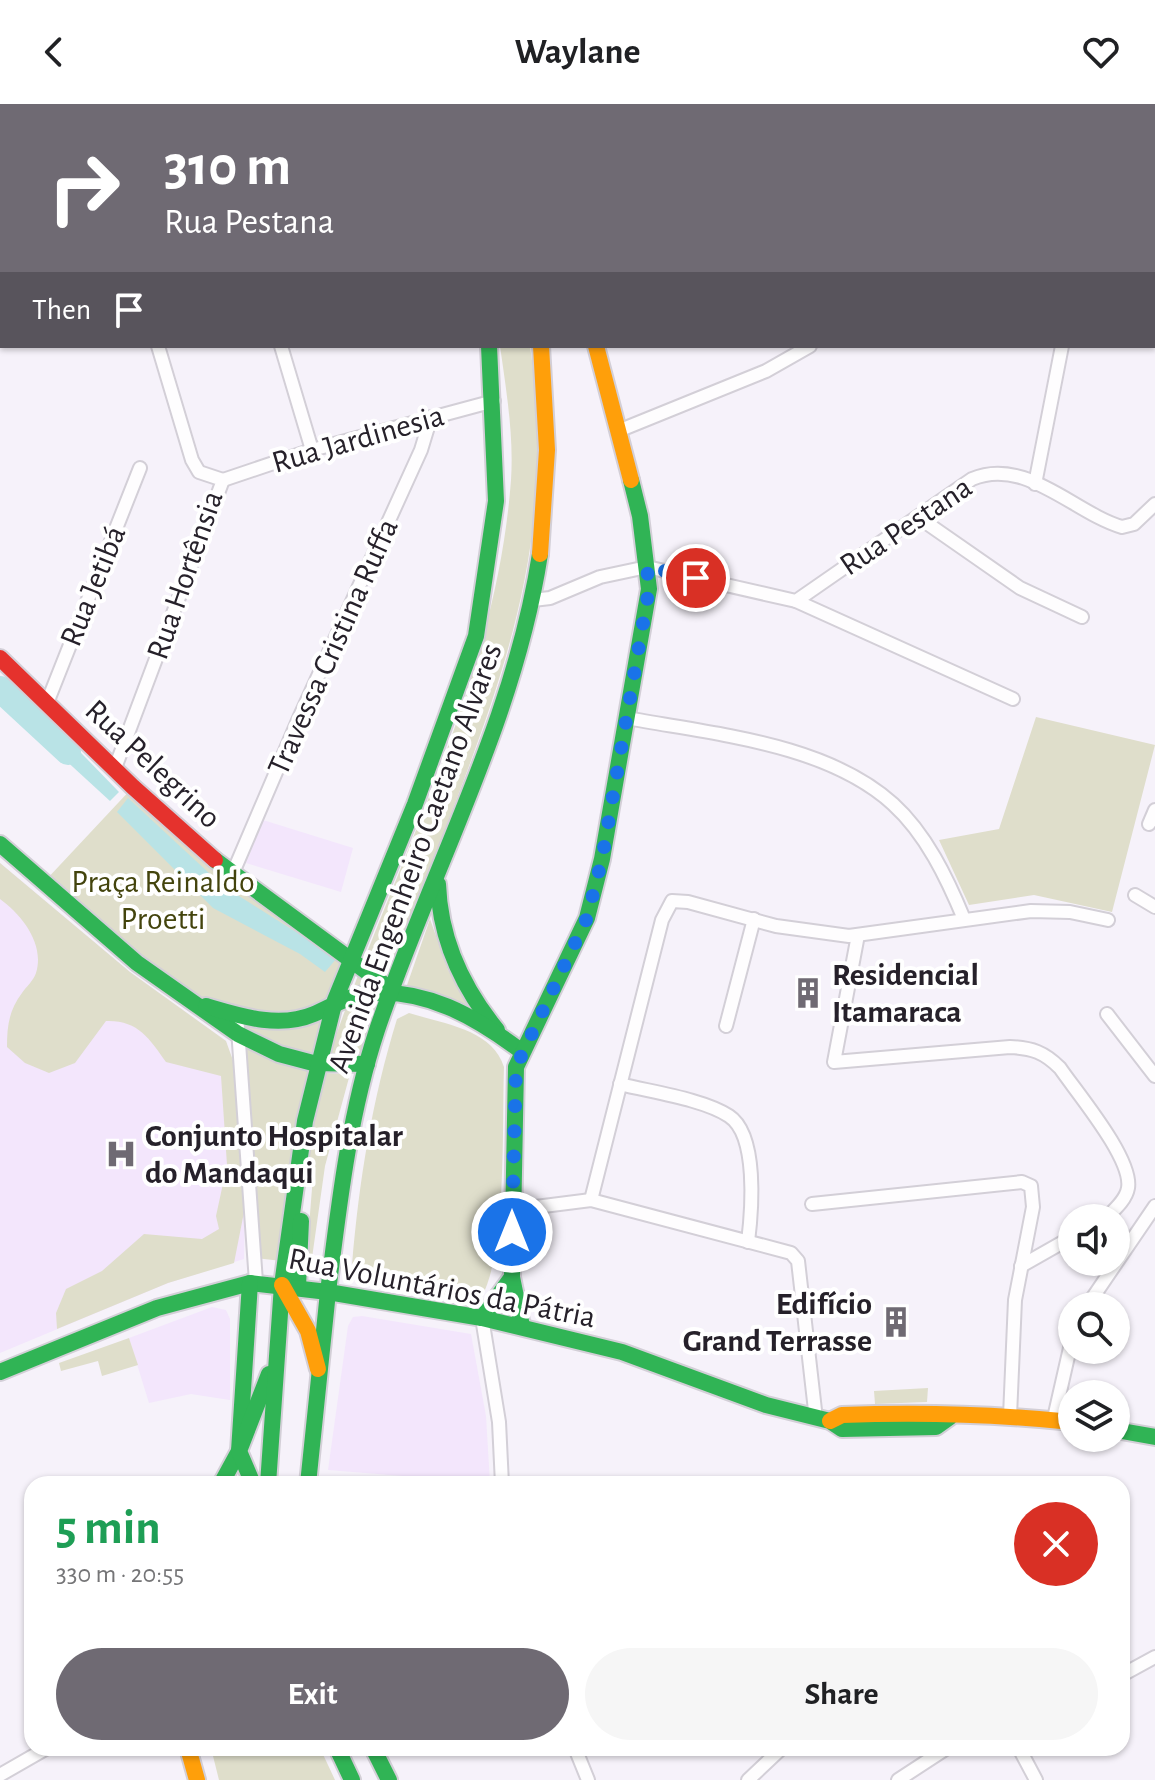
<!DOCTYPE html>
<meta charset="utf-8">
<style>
body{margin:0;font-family:"Alegreya Sans",sans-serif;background:#f6f6f6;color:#202124;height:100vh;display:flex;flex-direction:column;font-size:30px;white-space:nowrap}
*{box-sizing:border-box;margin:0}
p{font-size:26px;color:#757577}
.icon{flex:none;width:44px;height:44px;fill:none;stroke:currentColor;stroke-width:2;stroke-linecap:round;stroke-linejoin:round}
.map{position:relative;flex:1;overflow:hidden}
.details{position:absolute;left:24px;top:1372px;width:1106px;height:280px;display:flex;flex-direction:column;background:#fff;border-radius:24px;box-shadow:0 2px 6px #0004}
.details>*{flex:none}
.hud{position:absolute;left:0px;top:0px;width:1156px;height:244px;box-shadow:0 2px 6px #0004;background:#6f6a73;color:#fff;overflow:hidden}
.tools{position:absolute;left:1058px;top:1100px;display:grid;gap:16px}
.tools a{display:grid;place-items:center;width:72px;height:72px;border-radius:50%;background:#fff;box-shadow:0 2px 6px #0004;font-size:40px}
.pin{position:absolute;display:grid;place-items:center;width:68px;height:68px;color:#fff;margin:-34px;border:4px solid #fff;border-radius:50%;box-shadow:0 2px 8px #0007}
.me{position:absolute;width:88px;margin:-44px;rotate:0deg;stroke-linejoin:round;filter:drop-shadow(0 0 6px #0008)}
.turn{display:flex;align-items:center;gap:28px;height:168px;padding:0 32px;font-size:36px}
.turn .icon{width:104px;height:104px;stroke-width:2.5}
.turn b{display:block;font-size:56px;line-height:68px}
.then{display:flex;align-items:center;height:76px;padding:0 32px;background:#0003;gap:16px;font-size:30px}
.round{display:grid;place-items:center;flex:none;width:84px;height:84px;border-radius:42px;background:#f6f6f6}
.overview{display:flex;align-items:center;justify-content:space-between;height:136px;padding:0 32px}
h1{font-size:48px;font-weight:700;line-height:60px;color:#1e9e55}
.button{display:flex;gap:16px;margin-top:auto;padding:16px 32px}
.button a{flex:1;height:92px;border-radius:48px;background:#6f6a73;color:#fff;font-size:32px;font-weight:700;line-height:92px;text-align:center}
.button a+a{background:#f6f6f6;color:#202124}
header{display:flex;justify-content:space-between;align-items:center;height:104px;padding:0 32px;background:#fff;font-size:36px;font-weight:700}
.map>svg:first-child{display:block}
</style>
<header><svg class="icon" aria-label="back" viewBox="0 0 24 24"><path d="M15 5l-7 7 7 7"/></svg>Waylane<svg class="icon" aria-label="heart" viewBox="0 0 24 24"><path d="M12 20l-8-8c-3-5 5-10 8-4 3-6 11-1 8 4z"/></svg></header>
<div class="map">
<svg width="1155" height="1676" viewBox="0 0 1155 1676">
<rect width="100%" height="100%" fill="#f6f2fa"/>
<g fill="#f3e6fc">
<path d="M263,716L353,744L341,788L246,759Z"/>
<path d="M0,759L130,868L226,937L245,1103L244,1155L168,1179L0,1249Z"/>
<path d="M212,1203L226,1206L230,1215V1296L191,1290L149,1299L129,1234Z"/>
<path d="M362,1212L471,1230L486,1312L490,1379L328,1366L348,1222L353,1213Z"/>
</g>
<g fill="#dfdecb">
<path d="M500,242H530C558,436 504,572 436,749C411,815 387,882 363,949H330C394,759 496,579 511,376C514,331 506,285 500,242Z"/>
<path d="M1036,613L1155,641L1112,808L1034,791L969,801L939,736L999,725Z"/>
<path d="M133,683L351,856L282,1157L255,1154L238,930L45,777Z"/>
<path d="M0,759L130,868L226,937L235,962L245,1103L234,1159L168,1179L57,1225L56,1209L66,1185L102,1167L144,1130L202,1135L219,1125L216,1112L227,1061L221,972L166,958C149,934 138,916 106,917L75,959L49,969L25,959L7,943C7,922 9,906 22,889C26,883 34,876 36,869C45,840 22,811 0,795Z"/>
<path d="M430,815L448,866L474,907L406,884Z"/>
<path d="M409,909C444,920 492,925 504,963C502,1020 507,1146 482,1192L470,1196L361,1173L352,1161C359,1077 372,996 397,915Z"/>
<path d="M323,969L350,970L325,1062L311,1161L306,1160L313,1072L305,1045Z"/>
<path d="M129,1234L138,1261L102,1272L98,1257L61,1267L59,1259Z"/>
<path d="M928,1284L927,1298L875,1300L874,1287Z"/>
<path d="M211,1644H320L335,1676H219Z"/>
</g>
<g fill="#b9e3e6">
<path d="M51,618L119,688L110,697L37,630Z"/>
<path d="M128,694L223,782L337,854L325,868L300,850L213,804L117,708Z"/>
</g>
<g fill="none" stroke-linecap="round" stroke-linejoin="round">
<path stroke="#b9e3e6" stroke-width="26" d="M0,585L68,648"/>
<defs>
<g id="street">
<path d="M957,2L964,0"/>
<path d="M0,145H2"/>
<path d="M1154,146H1155"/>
<path d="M281,242L312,346"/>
<path d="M618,327L766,267L810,242"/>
<path d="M223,376L312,346L494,297"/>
<path d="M1035,380L1062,242"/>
<path d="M918,413L1020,484L1082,513"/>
<path d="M533,496L550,494L600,473L647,463L796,497L972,375C1025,352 1074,409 1122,423L1134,420L1155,400"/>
<path d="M796,497L1013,595"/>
<path d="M47,599L140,364"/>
<path d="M627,614C712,630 826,639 893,700C926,730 947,774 964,815"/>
<path d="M115,664L223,376L199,368L192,356L158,242"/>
<path d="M1149,720L1155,706"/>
<path d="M232,771L300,612L421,346L431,313"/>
<path d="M1135,791L1155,803"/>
<path d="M858,831L834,958L1010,943C1032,944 1044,948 1060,964C1077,989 1133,1055 1128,1084C1126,1096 1114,1106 1106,1114"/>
<path d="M1107,910L1155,972"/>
<path d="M237,911L256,1178"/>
<path d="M726,922L754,815"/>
<path d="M620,980C651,988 703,995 729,1012C758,1031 752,1106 748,1138"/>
<path d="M591,1096L662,816L672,797L688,798L776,822L849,832L1031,807L1070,808L1108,816"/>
<path d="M812,1100L1022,1078L1031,1082L1033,1103L1015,1196L1010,1312"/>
<path d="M512,1106L591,1096L791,1149L798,1157L816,1315"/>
<path d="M1021,1162L1072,1133"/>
<path d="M1087,1202L1155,1102"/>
<path d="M482,1214L499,1318L502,1380"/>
<path d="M1054,1314L1072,1235"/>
<path d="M1122,1571L1155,1553"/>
<path d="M575,1644L588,1676"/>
<path d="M1019,1644L1036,1676"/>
<path d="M0,1671L47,1644"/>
<path d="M748,1676L782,1644"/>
<path d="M898,1676L947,1644"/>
</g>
<g id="fast">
<path d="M418,0L420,2"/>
<path d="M541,0V2"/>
<path d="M0,740L137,859L238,930L279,950L313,959L367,960"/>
<path d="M215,756L393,887"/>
<path d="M438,780C440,836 462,883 497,926"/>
<path d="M206,902C240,912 279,925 314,910C331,903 345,893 364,890C423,882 476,913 521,947"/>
<path d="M282,1181L305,1017L335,896L415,700L476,532L496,397L489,242"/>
<path d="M298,1183L301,1117"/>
<path d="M482,1214L512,1173"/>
<path d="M522,1222L512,1173L516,963L587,814L602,755L649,485L640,412L631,376"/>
<path d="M0,1268L157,1204L250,1179L328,1188C339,1100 349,1011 377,926C431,766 514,619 540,450"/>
<path d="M1116,1326L1155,1333"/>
<path d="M221,1380L239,1347L250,1179"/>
<path d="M253,1380L239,1347L269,1270"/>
<path d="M268,1380L282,1181"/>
<path d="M308,1380L328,1188L482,1214L622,1248L766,1301L830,1317L842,1325L936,1323L950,1313"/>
<path d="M337,1644L352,1676"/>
<path d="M373,1644L389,1676"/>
</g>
<g id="slow">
<path d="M596,242L631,376"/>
<path d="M540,450L547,346L541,242"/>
<path d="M282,1181L308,1227L318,1265"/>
<path d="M830,1317L842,1311C920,1308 994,1310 1072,1318"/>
<path d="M188,1644L197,1676"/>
</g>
<g id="jam">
<path d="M473,0L474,2"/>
<path d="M0,554L133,683L215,756"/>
</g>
</defs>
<use href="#street" stroke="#d3cfd7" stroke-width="16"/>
<use href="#fast" stroke="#d3cfd7" stroke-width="20"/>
<use href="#slow" stroke="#d3cfd7" stroke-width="20"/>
<use href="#jam" stroke="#d3cfd7" stroke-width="20"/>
<use href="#street" stroke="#fefdfe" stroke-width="12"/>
<use href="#fast" stroke="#30b455" stroke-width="16"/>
<use href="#slow" stroke="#ff9f0a" stroke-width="16"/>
<use href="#jam" stroke="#e5322d" stroke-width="16"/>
</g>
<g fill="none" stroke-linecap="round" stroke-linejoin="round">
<path stroke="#1a73e8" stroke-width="14" stroke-dasharray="0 25.2" d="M512,1128L516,963L587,814L602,755L649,485L647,463L696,474"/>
</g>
<defs>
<symbol id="building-bare" viewBox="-9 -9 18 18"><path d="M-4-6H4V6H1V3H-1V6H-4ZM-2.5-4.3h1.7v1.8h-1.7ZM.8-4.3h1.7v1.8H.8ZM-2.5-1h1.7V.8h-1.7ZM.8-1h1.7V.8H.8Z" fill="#6f6a73" stroke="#fff" stroke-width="2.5" paint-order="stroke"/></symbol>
<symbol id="hospital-bare" viewBox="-9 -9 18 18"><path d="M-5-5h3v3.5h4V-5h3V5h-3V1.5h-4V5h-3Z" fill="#6f6a73" stroke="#fff" stroke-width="2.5" paint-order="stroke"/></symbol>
</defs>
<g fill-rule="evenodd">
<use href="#building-bare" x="786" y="867" width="44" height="44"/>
<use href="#hospital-bare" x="99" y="1028" width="44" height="44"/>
<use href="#building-bare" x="874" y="1196" width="44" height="44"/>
</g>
<g text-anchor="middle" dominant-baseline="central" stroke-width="8" stroke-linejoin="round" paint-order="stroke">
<g font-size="32" fill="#26212a" stroke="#fff">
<text transform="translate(358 335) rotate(-16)">Rua Jardinesia</text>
<text transform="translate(906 422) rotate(-34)">Rua Pestana</text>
<text transform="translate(185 471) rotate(-71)">Rua Hortênsia</text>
<text transform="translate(93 482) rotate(-68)">Rua Jetibá</text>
<text transform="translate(333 543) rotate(-66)">Travessa Cristina Ruffa</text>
<text transform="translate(153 660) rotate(43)">Rua Pelegrino</text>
<text transform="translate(415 754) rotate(-70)">Avenida Engenheiro Caetano Alvares</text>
<text transform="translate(442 1184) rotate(11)">Rua Voluntários da Pátria</text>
</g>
<g font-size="32" fill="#43440d" stroke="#fff">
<text x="163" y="778">Praça Reinaldo<tspan x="163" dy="37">Proetti</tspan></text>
</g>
<g font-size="32" font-weight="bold" fill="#26212a" stroke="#fff" text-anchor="start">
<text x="832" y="871">Residencial<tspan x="832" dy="37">Itamaraca</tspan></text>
<text x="145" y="1032">Conjunto Hospitalar<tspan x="145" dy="37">do Mandaqui</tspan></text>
<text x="872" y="1200" text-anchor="end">Edifício<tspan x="872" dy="37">Grand Terrasse</tspan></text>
</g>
</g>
</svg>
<div class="tools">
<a><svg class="icon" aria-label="sound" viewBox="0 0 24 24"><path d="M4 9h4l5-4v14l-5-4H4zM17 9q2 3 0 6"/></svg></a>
<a><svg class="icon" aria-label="search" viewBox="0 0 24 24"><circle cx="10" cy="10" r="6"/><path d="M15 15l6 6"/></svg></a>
<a><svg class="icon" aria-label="layers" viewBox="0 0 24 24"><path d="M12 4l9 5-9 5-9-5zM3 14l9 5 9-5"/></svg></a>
</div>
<div class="pin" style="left:696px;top:474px;background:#d93025"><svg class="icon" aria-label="arrive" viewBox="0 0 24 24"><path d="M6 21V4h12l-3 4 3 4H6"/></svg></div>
<svg class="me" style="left:512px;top:1128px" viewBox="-20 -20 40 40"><circle r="17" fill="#1a73e8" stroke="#fff" stroke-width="3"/><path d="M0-11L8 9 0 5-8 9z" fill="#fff"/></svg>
<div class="hud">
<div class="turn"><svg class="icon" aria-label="right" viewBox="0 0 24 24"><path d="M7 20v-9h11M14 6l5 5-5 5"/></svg><div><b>310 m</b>Rua Pestana</div></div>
<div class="then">Then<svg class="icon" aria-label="arrive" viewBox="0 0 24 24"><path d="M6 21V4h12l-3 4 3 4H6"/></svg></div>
</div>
<section class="details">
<div class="overview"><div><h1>5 min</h1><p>330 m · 20:55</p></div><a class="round" style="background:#d93025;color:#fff"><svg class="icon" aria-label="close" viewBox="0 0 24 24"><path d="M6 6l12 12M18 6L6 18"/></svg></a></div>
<div class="button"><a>Exit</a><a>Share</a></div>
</section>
</div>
